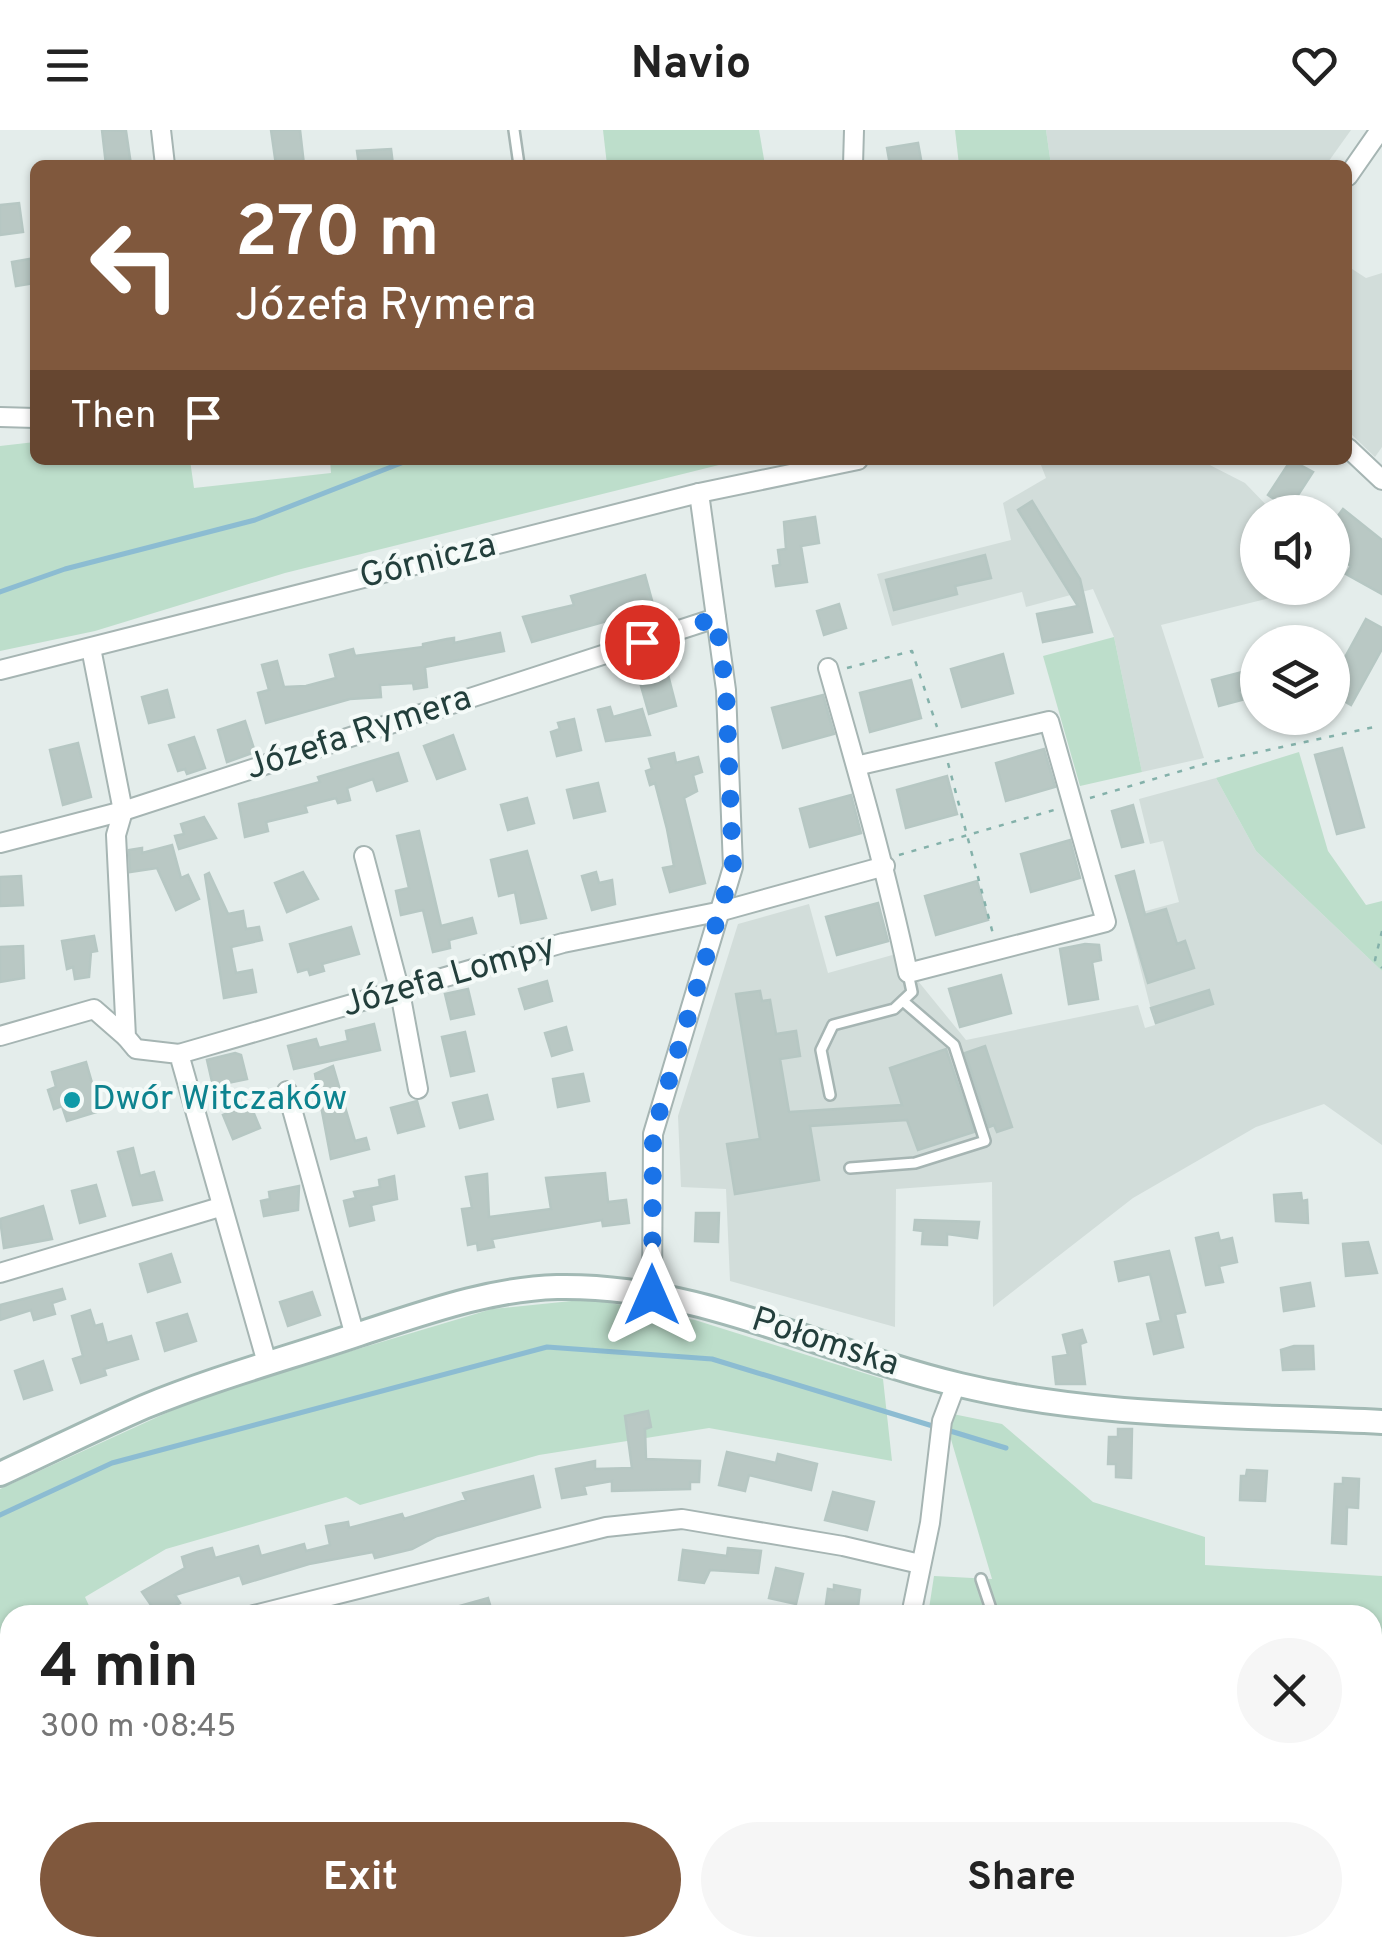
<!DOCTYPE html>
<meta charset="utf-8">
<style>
body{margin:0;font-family:Overpass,sans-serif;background:#f6f6f6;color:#222;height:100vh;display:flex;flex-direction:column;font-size:38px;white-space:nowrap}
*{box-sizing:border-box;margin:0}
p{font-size:32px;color:#767676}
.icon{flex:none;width:55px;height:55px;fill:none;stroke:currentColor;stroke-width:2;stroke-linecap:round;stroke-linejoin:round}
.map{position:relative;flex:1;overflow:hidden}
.side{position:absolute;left:0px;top:1475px;width:1382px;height:352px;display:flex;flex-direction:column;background:#fff;border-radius:30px 30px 0 0;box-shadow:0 2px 8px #0004}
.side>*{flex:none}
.guide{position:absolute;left:30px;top:30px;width:1322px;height:305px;border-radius:15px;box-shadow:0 2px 8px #0004;background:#80583d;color:#fff;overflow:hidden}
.fabs{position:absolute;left:1240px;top:365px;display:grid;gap:20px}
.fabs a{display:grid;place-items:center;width:110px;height:110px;border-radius:50%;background:#fff;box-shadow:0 2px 8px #0004;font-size:50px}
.pin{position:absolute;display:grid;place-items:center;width:85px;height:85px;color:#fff;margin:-42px;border:5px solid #fff;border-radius:50%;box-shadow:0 2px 10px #0007}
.me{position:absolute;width:110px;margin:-55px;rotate:0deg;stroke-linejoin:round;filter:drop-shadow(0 0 8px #0008)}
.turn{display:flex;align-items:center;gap:35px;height:210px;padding:0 40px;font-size:45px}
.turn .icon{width:130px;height:130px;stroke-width:2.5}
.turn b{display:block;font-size:70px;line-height:85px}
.then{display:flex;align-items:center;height:95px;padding:0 40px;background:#0003;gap:20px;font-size:38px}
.round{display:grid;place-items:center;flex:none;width:105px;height:105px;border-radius:52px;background:#f6f6f6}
.summary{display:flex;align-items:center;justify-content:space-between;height:170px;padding:0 40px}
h1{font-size:60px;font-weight:700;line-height:75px}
.action{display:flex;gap:20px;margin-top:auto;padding:20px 40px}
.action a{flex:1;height:115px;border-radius:60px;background:#80583d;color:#fff;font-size:40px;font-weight:700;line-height:115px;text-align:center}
.action a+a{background:#f6f6f6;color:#222}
header{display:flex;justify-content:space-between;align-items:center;height:130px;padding:0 40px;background:#fff;font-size:45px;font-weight:700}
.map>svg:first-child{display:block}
</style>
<header><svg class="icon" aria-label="menu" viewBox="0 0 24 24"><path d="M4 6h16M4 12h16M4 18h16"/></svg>Navio<svg class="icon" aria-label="heart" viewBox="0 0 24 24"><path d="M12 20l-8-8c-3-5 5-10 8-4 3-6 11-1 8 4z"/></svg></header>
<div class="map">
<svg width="1382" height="1826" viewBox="0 0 1382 1826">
<rect width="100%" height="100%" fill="#e4edeb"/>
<g fill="#d2ddda">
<path d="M1046,0H1351L1326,35H1051Z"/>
<path d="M1349,137L1366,148L1382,143V317L1375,327L1348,301Z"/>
<path d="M1039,330H1200L1245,353L1273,382H1258V458H1311L1161,495L1204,628L1142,642L1114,507L1093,459L1026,477L1022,462L892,496L877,444L1011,410L1003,373L1046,348Z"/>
<path d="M1216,648L1256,721L1382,841V1015L1324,974L1256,997L1133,1068L993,1177L992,1052L896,1059L895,1197L730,1151L726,1059L681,1057L678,986L738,794L809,774L828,843L896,824L966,910L1138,875L1145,898L1155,895L1127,786L1179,772L1163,711L1150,714L1139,669Z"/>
<path d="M10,1672V1798L0,1802V1676Z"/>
</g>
<g fill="#bddecb">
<path d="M603,0H759L765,35H607Z"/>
<path d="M955,0H1046L1051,35H959Z"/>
<path d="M35,312V330H190L194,358L331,343L330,330H739L285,443L95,501L0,521V316Z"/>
<path d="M1114,507L1142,642L1080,656L1043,526Z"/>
<path d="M1299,622L1328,721L1366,775L1382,771V841L1256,721L1216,648Z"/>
<path d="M591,1169L695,1190L883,1249L892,1331L709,1298L539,1325L360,1375L346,1367L166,1419L85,1467L90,1478L72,1485H10V1510L0,1514V1359L210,1263L492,1179Z"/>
<path d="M943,1282L1002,1294L1093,1372L1205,1407V1435L1382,1446V1826H985L984,1822L926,1818H1372V1485H928L934,1446L992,1449Z"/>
</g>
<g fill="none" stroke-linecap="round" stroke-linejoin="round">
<g stroke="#8cbcd2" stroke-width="5">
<path d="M0,462L65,439L255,390L409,330"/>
<path d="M947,1300L1006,1318"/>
<path d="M0,1385L112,1333L547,1217L712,1229L936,1297"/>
</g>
</g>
<g fill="#b9c8c4" stroke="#b6c7c3" stroke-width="2.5">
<path d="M102,0L126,1L131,35H106Z"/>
<path d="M271,0H300L304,35H276Z"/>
<path d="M918,13L922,35H890L887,18Z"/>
<path d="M391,19L393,35H359L357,21Z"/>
<path d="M19,73L23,102L0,105V75Z"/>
<path d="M35,128V153L16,156L12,132Z"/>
<path d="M1291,330L1313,342L1289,379L1268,365Z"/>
<path d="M1032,371L1080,449L1092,502L1043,512L1037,484L1078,476L1018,380Z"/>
<path d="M1343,379L1382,410V464L1346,444L1351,436L1332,424V394Z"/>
<path d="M815,387L819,413L801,416L807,452L776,456L773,436L780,435L778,420L786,419L784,392Z"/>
<path d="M985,425L991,448L955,456L957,464L894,480L886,450Z"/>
<path d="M645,445L654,478L532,512L523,487L574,475L571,466Z"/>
<path d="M839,474L846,498L824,505L817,481Z"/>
<path d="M1366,489L1382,498V519L1351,575L1332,564V551Z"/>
<path d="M500,503L504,521L425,537L427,557L414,559L413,553L380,555L381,567L350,569L266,593L258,563L269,560L262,535L277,531L284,557L306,556L336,548L330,525L353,519L355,526L423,517V514L447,509L454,508V513Z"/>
<path d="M1003,524L1013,563L962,577L951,539Z"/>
<path d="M666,537L676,576L649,584L641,556L653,553L650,542Z"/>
<path d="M1242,542L1246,559L1239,561L1242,570L1219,576L1212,550Z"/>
<path d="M911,550L921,588L870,602L860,563Z"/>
<path d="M167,560L174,587L149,593L142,567Z"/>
<path d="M823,565L834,604L783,618L772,578Z"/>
<path d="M610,577L613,587L642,579L650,605L606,611L598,580Z"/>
<path d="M574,589L581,620L557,626L551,602L560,599L558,593Z"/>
<path d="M245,591L255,622L227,632L218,600Z"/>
<path d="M453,605L465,639L437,649L424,616Z"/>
<path d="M194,607L205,638L187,644L185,639L178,641L169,615Z"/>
<path d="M78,613L91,667L63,675L50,620Z"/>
<path d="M1342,618L1364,697L1337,704L1315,625Z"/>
<path d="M1044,619L1055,657L1006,671L996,633Z"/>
<path d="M398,623L407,651L377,661L373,649L347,658L350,670L338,673L336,668L305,676L307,682L266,692L268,701L245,707L239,674L320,652L318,647Z"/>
<path d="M674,623L676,633L698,627L702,642L693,645L697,661L684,668L705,753L670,762L663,738L674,736L667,699L655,653L650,655L646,641L652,639L649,629Z"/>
<path d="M947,646L957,684L906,698L897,660Z"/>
<path d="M598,653L605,681L574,688L567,660Z"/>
<path d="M851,665L861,703L810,717L800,679Z"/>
<path d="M527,668L534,693L508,700L501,675Z"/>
<path d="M1133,675L1143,712L1122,717L1112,681Z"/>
<path d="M204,687L216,708L179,719L175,706L184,704L181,694Z"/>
<path d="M419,701L441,796L472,788L476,803L449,810L450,818L433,822L423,780L401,785L396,761L409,758L397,706Z"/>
<path d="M1070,710L1080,748L1031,762L1021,724Z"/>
<path d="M172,715L181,748L188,745L199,769L176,780L157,738L130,742L129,720L142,718V723Z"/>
<path d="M527,721L546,788L521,793L515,762L499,766L491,730Z"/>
<path d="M1134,741L1145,785L1166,779L1177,814L1185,811L1194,838L1148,853L1116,746Z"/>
<path d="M303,742L318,769L287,782L275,753Z"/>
<path d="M596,742L599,753L612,750L615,774L592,780L582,746Z"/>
<path d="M209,743L228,784L243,781L246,799L259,797L262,810L231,817L236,843L252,840L256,862L224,868L205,745Z"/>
<path d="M21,746L23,775L0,776V747Z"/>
<path d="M977,751L988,790L936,805L925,766Z"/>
<path d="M878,773L888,811L837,825L826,787Z"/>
<path d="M351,797L359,824L322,834L324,841L310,845L308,839L298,842L290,814Z"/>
<path d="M94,806L97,821L91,822L89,847L75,849L73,837L67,839L62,811Z"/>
<path d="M1085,814L1099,815L1101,830L1092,832L1098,869L1069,874L1060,819Z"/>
<path d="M23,816L24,848L0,852V817Z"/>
<path d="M1001,845L1011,883L960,897L949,859Z"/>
<path d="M547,851L552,871L525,879L519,859Z"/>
<path d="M468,859L474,884L451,889L445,864Z"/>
<path d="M1209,860L1213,874L1156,893L1151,878Z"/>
<path d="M760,861L762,871L770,870L776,904L796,901L800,926L780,929L789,982L902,975L890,938L946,919L974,1002L918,1020L907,990L810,996L819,1050L735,1064L727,1014L760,1009L736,864Z"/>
<path d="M374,894L380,920L294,939L288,916L316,909L319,918L348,911L346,901Z"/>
<path d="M566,897L572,920L552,926L545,903Z"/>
<path d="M465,902L474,941L451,946L442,907Z"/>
<path d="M985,916L1012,997L997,1002L994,995L989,997L965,923Z"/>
<path d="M235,923L241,925L247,949L213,956L207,930Z"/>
<path d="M86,932L100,981L67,991L62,976L54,979L48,960L56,957L52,942Z"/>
<path d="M333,936L355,1011L366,1008L369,1019L331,1029L315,944Z"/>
<path d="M583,944L589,971L558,977L553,949Z"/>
<path d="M487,965L493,989L460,998L453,973Z"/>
<path d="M417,971L424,996L398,1003L391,978Z"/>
<path d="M244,976L246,981L252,979L260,998L233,1009L223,985Z"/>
<path d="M133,1018L140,1046L154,1042L162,1070L133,1075L118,1022Z"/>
<path d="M605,1043L608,1072L626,1070L629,1093L603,1096L602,1090L492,1109L494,1117L478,1120L477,1113L468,1115L462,1079L472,1078L466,1047L487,1044L489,1087L551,1079L546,1048Z"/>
<path d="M394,1046L397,1069L371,1075L374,1090L350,1096L344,1071L356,1068L354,1062L380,1057L379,1050Z"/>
<path d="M96,1055L105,1086L80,1093L72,1061Z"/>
<path d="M299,1056L298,1080L264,1086L261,1071L270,1069L269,1062Z"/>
<path d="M1301,1063L1302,1071L1307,1070L1308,1093L1276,1091L1274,1065Z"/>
<path d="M43,1076L52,1109L4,1118L0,1089Z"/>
<path d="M696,1083H719L718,1112L695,1111Z"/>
<path d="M915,1090L979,1092L977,1108L947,1104V1115L922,1114L923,1101L914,1100Z"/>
<path d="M1218,1103L1220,1111L1232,1108L1237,1132L1219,1136L1223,1152L1206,1155L1196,1108Z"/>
<path d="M1368,1112L1377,1143L1346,1146L1343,1114Z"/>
<path d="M1169,1121L1185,1182L1175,1184L1183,1217L1154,1224L1147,1194L1161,1191L1150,1144L1119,1151L1115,1132Z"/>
<path d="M171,1124L180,1152L148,1162L140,1134Z"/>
<path d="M1310,1153L1314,1176L1284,1181L1281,1158Z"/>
<path d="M62,1159L65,1169L52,1173L55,1184L34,1190L31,1180L0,1190V1175Z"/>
<path d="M312,1162L320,1185L288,1196L280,1172Z"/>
<path d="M90,1180L95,1196L102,1194L107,1213L131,1206L138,1229L104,1239L106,1245L81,1253L73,1229L83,1226L72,1186Z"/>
<path d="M187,1184L196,1211L165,1221L157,1193Z"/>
<path d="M1082,1200L1086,1212L1080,1214L1085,1254H1056L1053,1227L1068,1225L1063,1205Z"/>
<path d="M1294,1216H1313L1314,1239L1283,1240L1281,1220Z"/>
<path d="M43,1231L52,1260L24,1269L15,1241Z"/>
<path d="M648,1281L651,1297L645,1299L646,1329L700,1331L699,1352H690V1359L612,1361V1351L584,1356L586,1364L562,1368L556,1339L595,1331V1339L632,1338L625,1286Z"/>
<path d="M1118,1299H1132L1131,1348L1116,1347V1334H1108L1109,1307H1118Z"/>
<path d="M727,1322L776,1333L778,1324L817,1334L811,1360L749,1345L745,1361L719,1355Z"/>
<path d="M1247,1340L1267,1341L1265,1371L1240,1370L1241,1346H1246Z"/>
<path d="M533,1346L540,1377L437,1406L412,1419L375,1428L373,1422L309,1434L243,1454L240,1445L175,1465L180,1473L158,1485L142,1462L185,1438L182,1427L197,1422L212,1418L215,1428L258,1416L261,1426L304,1414L306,1421L330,1415L326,1396L348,1392L349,1398L402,1384L404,1389L466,1370L463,1363Z"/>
<path d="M1343,1348L1359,1349L1358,1378L1347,1377L1346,1414L1332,1413L1335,1354H1343Z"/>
<path d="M833,1362L874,1372L867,1400L825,1390Z"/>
<path d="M728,1418L761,1421L758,1443L710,1440L704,1453L679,1450L683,1420L727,1426Z"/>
<path d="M776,1438L803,1444L796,1474L769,1468Z"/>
<path d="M834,1455L860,1460L857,1485L825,1481L828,1459L834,1460Z"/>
<path d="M488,1468L493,1485H442V1481Z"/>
</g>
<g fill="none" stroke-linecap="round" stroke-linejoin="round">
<defs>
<g id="lane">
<path d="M514,0L519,35"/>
<path d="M830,965L821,920L833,895L894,879L912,862L908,843"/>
<path d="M850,1038L915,1033L985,1011L954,915L903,871"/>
<path d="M981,1449L993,1485"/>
<path d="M1372,1599L1382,1600"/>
<path d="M1372,1682H1382"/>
<path d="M1372,1765L1382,1766"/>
<path d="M487,1818L491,1826"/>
<path d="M1024,1818L1026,1826"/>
<path d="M1090,1818L1092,1826"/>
</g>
<g id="street">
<path d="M161,0L165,35"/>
<path d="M853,35L854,0"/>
<path d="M1348,46L1380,0"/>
<path d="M0,287L35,288"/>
<path d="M1348,318L1382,350"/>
<path d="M91,518L123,681L116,705L126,907L136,919L179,924L267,1233"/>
<path d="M828,538C857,639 886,740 908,843L1106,792L1049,591L856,636"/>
<path d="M0,540L699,363L858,330"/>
<path d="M0,713L123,681L716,488"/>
<path d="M364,726L400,862L418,959"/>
<path d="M0,906L94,879L126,907"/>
<path d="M179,924L563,813L722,781L885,736"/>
<path d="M287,961L355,1206"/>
<path d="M0,1143L220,1077"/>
<path d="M652,1165L653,1004L733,737L726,560L699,363"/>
<path d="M254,1485L606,1397L682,1389L843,1416L920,1434"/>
<path d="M911,1485L930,1393L942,1291L956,1254"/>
<path d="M0,1618L10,1614"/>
<path d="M302,1818L306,1826"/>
<path d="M899,1818L903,1826"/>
<path d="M327,1826L350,1818"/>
<path d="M724,1826L745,1818"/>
</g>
<path id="secondary" d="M0,1344C48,1322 96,1298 144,1277C214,1248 288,1228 359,1204C424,1183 489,1159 557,1157C700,1154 825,1223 960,1255C1097,1288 1242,1285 1382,1292"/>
</defs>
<use href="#lane" stroke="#a6b5b3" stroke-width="14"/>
<use href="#street" stroke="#a6b5b3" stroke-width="22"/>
<use href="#secondary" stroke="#a2b9b4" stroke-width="28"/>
<g stroke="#84b1aa" stroke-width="2.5" stroke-dasharray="5 8" stroke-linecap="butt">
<path d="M847,538L912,521L937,597"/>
<path d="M948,633L993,804"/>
<path d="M1090,668L1208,633L1374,597"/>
<path d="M899,725L1054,680"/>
<path d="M1382,801L1375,830L1382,838"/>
</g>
<use href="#lane" stroke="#fff" stroke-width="9"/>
<use href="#street" stroke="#fff" stroke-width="18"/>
<use href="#secondary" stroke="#fff" stroke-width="22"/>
</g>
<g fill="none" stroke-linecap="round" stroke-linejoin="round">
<path stroke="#1a73e8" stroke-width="18" stroke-dasharray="0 32.4" d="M642,512L716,488L726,560L733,737L653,1004L652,1165"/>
</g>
<circle fill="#0f9aa8" stroke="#f4faf8" stroke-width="4" cx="72" cy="970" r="10"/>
<g text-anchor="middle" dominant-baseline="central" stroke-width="8" stroke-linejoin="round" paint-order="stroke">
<g font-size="35" fill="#233f3c" stroke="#f4faf8">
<text transform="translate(428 432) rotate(-14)">Górnicza</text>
<text transform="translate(359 604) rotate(-18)">Józefa Rymera</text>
<text transform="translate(449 847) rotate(-16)">Józefa Lompy</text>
<text transform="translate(825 1213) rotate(18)">Połomska</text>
</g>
<g font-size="35" fill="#0d838f" stroke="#f4faf8" text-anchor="start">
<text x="92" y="970">Dwór Witczaków</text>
</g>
</g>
</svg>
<div class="fabs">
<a><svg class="icon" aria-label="sound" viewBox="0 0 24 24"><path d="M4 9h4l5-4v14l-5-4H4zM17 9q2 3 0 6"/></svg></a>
<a><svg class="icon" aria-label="layers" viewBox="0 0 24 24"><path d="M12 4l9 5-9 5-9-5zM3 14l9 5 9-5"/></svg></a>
</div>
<div class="pin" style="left:642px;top:512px;background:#d93025"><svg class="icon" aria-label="arrive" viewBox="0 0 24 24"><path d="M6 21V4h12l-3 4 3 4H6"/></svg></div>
<svg class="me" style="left:652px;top:1165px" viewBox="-20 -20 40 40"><path d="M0-17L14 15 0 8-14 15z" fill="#1a73e8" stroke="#fff" stroke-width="4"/></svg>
<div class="guide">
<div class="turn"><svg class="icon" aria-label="left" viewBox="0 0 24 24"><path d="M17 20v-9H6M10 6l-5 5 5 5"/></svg><div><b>270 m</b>Józefa Rymera</div></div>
<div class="then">Then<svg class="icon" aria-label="arrive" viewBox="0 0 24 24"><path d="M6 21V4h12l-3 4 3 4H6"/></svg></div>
</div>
<section class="side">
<div class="summary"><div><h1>4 min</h1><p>300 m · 08:45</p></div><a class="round"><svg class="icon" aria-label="close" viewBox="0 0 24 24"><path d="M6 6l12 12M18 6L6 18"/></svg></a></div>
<div class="action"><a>Exit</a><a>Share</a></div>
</section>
</div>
